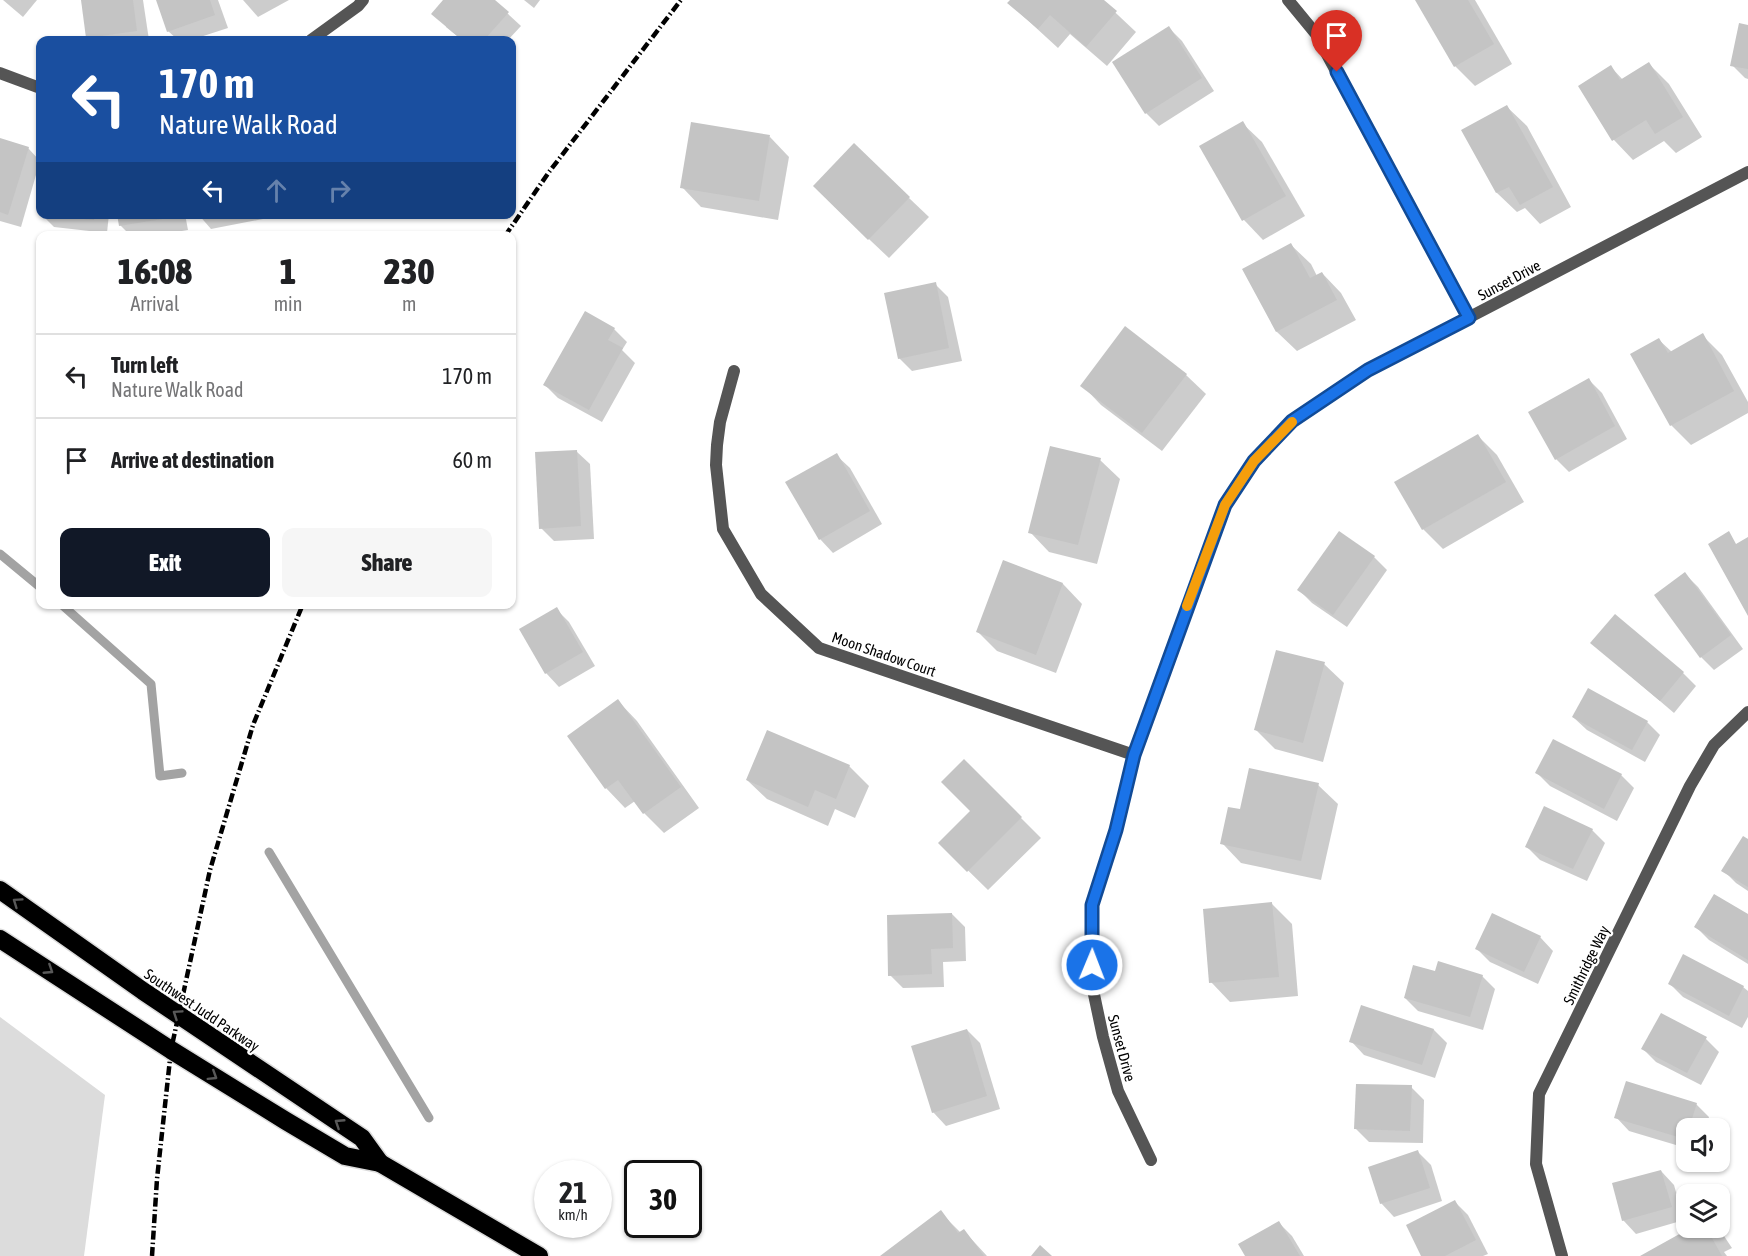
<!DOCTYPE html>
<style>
body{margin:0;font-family:"Asap Condensed",sans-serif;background:#f6f6f6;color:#202124;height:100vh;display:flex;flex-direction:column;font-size:22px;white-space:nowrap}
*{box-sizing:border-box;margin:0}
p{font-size:20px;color:#757577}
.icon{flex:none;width:33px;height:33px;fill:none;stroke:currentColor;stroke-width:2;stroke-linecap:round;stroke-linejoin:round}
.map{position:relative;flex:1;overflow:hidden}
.details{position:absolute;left:36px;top:231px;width:480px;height:378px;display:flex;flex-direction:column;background:#fff;border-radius:12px;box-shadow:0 2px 4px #0004}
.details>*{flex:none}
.banner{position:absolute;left:36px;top:36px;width:480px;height:183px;border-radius:12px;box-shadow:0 2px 4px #0004;background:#1a4fa0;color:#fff;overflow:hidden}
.buttons{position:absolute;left:1676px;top:1118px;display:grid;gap:12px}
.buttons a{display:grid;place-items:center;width:54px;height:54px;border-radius:12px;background:#fff;box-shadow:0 2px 4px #0004;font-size:30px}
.speed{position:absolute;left:534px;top:1160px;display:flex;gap:12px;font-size:30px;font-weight:700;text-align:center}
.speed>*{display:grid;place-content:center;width:78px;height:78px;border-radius:50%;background:#fff;box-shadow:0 2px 4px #0004;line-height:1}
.speed small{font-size:15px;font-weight:400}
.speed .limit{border:3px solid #111;border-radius:9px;background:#fff;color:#111}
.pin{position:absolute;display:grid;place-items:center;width:51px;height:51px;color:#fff;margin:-62px -26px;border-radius:50% 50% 50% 0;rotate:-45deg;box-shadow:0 0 6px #0007}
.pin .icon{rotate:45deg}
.me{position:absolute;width:66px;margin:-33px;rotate:1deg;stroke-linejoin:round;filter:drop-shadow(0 0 4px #0008)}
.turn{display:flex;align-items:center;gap:21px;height:126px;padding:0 24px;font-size:27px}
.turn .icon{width:78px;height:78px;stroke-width:2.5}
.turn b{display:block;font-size:42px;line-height:51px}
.lanes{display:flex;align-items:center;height:57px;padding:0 24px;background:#0003;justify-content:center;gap:30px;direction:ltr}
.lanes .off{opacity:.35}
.eta{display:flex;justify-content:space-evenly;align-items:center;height:102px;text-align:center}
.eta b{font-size:36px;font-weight:800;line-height:42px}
.cta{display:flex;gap:12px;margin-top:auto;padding:12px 24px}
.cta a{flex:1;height:69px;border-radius:12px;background:#111827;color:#fff;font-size:24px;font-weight:800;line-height:69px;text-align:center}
.cta a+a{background:#f6f6f6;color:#202124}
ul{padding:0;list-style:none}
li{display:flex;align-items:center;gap:18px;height:84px;padding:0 24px;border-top:2px solid #e0e0e0}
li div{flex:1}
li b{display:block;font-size:22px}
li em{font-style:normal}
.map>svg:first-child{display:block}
</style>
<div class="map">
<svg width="1748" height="1256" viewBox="0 0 1748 1256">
<rect width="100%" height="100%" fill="#fff"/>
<path fill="#dcdcdc" d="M0,1017L105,1095L84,1256H0Z"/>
<g fill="#0003">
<path d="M3,0H37L23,17Z"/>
<path d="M82,0H143L149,40H90L87,38Z"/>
<path d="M158,0H218L228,28L191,40H178L168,31Z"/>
<path d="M243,0H289L258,17Z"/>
<path d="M445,0H493L521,26L508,40H462L446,27Z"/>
<path d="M524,0H540L534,8Z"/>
<path d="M1012,0H1102L1136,32L1107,66L1070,34L1058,48L1009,3Z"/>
<path d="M1417,0H1475L1512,64L1475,86L1455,66Z"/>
<path d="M1748,26V79L1745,78L1732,65Z"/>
<path d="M1169,28L1182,41L1214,91L1159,126L1146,113Z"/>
<path d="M1649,64L1669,84L1702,137L1676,153L1664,141L1633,160L1614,140L1580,87L1611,67L1623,80Z"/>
<path d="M1507,107L1527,126L1571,207L1540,224L1525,208L1517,212L1497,193L1463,131Z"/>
<path d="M1242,123L1262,142L1305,216L1263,240L1244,220L1201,147Z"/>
<path d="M770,137L789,157L778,220L701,207L682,187Z"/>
<path d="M0,140L28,148L40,161L21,227L0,221Z"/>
<path d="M909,198L929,217L889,258L834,206Z"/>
<path d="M41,214H109L107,233L54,227Z"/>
<path d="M119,214H185L188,230L152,236H131L120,225Z"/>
<path d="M198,214H206V217L216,214H262L263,219L211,229Z"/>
<path d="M1291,245L1311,264L1317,276L1322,273L1341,293L1356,320L1297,351L1277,332L1244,270Z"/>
<path d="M935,284L948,297L962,361L912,371L899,358Z"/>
<path d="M614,329L627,342L622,350L635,363L602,422L558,398L545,385Z"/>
<path d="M1702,335L1722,355L1748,402V413L1691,445L1671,425L1659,340L1672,352Z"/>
<path d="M1186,375L1206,394L1162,451L1101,405L1082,385Z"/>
<path d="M1589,380L1602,393L1627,439L1569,472L1556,459Z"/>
<path d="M1478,436L1497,455L1524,502L1443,549L1423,529Z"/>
<path d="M576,451L590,464L594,539L554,541L541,528Z"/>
<path d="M836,455L850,468L882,524L833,553L820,539L788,483Z"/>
<path d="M1100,460L1120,479L1097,564L1049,552L1030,532Z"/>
<path d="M1340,533L1374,557L1387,570L1347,627L1312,603L1299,590Z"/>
<path d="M1004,562L1063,584L1082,604L1056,673L997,651L977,631Z"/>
<path d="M1685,574L1698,587L1743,649L1714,670L1701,657Z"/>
<path d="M556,609L569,622L595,666L559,687L546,673L521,629Z"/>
<path d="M1592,643L1683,673L1696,686L1674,713Z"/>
<path d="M1324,664L1344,683L1323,762L1275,749L1255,729Z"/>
<path d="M618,701L637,721L699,808L664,833L644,813L635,801L625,808L606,788L569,736Z"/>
<path d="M1573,717L1647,722L1660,735L1645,762L1587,730Z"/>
<path d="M964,761L1041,838L988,890L940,843L972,811Z"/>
<path d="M849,766L869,786L855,818L835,809L828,826L767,799L747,780Z"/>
<path d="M1537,773L1621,775L1634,788L1617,821L1550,786Z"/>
<path d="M1318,785L1338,804L1321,880L1241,863L1222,843L1241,811Z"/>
<path d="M1592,830L1605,843L1587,881L1540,860L1526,846Z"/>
<path d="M1748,841V891L1736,883L1723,870Z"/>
<path d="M1272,904L1292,924L1298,996L1230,1002L1211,982Z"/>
<path d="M952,914L965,927L966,961L943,962L944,987L903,988L890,975Z"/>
<path d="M1748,916V964L1709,940L1696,927Z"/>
<path d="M1540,937L1553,951L1538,984L1490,962L1477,949Z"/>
<path d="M1436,973L1482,976L1495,989L1483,1030L1418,1011L1405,998Z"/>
<path d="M1670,984L1743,987L1748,991V1017L1742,1028L1683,997Z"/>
<path d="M1362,1007L1434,1030L1447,1043L1435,1078L1364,1055L1351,1041Z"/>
<path d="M967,1030L980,1043L1000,1109L946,1126L933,1112Z"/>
<path d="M1706,1039L1719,1052L1701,1085L1656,1062L1643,1049Z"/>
<path d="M1411,1087L1424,1100L1423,1143L1369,1142L1356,1129Z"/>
<path d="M1696,1104L1709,1117L1706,1128H1686V1148L1629,1131L1616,1117Z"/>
<path d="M1418,1152L1431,1165L1442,1201L1394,1217L1381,1203Z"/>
<path d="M1661,1171L1674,1185L1684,1220L1636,1234L1623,1220Z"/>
<path d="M1455,1202L1468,1215L1488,1254L1483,1256H1423Z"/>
<path d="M940,1212L961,1233L964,1231L987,1256H883Z"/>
<path d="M1279,1223L1292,1236L1304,1256H1247Z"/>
<path d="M1695,1227H1718L1732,1248L1724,1252L1727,1256H1643Z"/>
</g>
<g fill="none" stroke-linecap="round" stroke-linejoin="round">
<g stroke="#a3a3a3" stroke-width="9">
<path d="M0,554L40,587"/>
<path d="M61,604L151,684L160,776L182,773"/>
<path d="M269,852L429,1118"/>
</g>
</g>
<g fill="#c4c4c4">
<path d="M81,0H133L137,31L86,38Z"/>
<path d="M156,0H210L215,15L167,32Z"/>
<path d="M443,0H495L509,12L484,40H462L431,14Z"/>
<path d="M1010,0H1104L1117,11L1086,47L1050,15L1038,29L1007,3Z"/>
<path d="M1415,0H1468L1494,44L1454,67Z"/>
<path d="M1739,23L1748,25V69L1730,66Z"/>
<path d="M1169,26L1202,78L1145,114L1112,62Z"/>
<path d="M1649,62L1683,117L1655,134L1646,120L1612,141L1578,86L1611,65L1620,80Z"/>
<path d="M1507,105L1553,187L1520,205L1509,187L1496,193L1461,130Z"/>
<path d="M1243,121L1286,196L1242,221L1199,146Z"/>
<path d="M691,122L770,135L759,201L680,188Z"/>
<path d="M0,138L29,147L8,215L0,212Z"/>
<path d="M854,143L910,197L868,240L813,186Z"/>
<path d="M52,214H95L94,220L52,216Z"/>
<path d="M117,214H175V217L119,226Z"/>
<path d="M1291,243L1310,278L1322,272L1337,300L1276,332L1242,269Z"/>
<path d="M936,282L949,348L898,359L884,293Z"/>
<path d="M585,311L615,328L608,340L623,348L589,410L543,385Z"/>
<path d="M1125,326L1187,374L1142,433L1080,386Z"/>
<path d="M1703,333L1734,391L1670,426L1630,354L1659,338L1668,353Z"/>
<path d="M1589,378L1615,426L1555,460L1528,412Z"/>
<path d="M1478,434L1506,482L1422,530L1394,482Z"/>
<path d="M1050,446L1101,458L1078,545L1028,533Z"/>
<path d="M577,450L581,526L539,529L535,452Z"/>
<path d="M837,453L870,511L819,540L785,482Z"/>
<path d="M1339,531L1375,556L1333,615L1297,590Z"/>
<path d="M1729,531L1736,544L1748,537V616L1708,544Z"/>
<path d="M1003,560L1063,583L1036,655L976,632Z"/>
<path d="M1685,572L1731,635L1700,658L1654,595Z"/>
<path d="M557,607L583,652L545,674L519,629Z"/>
<path d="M1615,614L1684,672L1660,701L1590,643Z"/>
<path d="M1276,650L1325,662L1303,743L1254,730Z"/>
<path d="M1588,688L1648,721L1632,750L1572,717Z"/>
<path d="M618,699L681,787L643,814L618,780L605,789L567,736Z"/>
<path d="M767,730L850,765L836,799L815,790L808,807L746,780Z"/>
<path d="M1553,739L1622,774L1604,809L1535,773Z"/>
<path d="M964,759L1022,817L967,872L938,843L970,811L941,782Z"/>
<path d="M1249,768L1319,783L1301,861L1220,844L1228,807L1240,809Z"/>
<path d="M1544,806L1593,829L1573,869L1525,847Z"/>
<path d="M1743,836L1748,839V887L1721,871Z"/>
<path d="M1714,894L1748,914V960L1694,927Z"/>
<path d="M1272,902L1279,977L1209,983L1203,909Z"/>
<path d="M952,913L953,948L931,949L932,974L888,976L887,915Z"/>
<path d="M1492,913L1541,936L1524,972L1475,949Z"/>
<path d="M1683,954L1744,986L1729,1016L1668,984Z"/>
<path d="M1438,961L1483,975L1470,1017L1404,998L1413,965L1435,971Z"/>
<path d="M1361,1005L1434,1029L1422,1065L1349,1042Z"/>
<path d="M1661,1013L1707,1037L1687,1073L1641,1049Z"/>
<path d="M967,1029L987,1096L932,1113L911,1046Z"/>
<path d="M1626,1081L1697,1103L1689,1128H1686L1685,1139L1614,1118Z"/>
<path d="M1356,1084L1412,1085L1410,1131L1354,1129Z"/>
<path d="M1418,1150L1430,1188L1380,1204L1368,1167Z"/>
<path d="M1661,1170L1672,1207L1622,1221L1612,1183Z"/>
<path d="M1455,1200L1476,1240L1445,1256H1421L1406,1225Z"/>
<path d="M941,1210L958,1233L964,1229L984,1256H880Z"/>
<path d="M1279,1221L1300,1256H1245L1238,1244Z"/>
<path d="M1692,1227H1716L1720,1235L1712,1238L1722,1256H1640Z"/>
<path d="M1040,1245L1052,1256H1031Z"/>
</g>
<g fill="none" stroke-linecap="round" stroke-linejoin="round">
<defs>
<g id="highway">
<path d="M0,890L143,991L362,1138L380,1163"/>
<path d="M0,939L171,1050L286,1121L345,1156L380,1163L539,1256"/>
</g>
</defs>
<use href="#highway" stroke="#dbdbdb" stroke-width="21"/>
<g stroke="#555" stroke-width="12">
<path d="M1288,0L1316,34L1469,318"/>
<path d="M311,40L358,6L363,0"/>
<path d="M0,73L40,88"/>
<path d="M734,371L720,422L717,445L716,465L723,529L761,594L819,648L1134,755"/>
<path d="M1151,1160L1118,1091L1103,1037L1092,985V905L1116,830L1134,755L1225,505L1254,461L1292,421L1368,370L1748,172"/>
<path d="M1562,1256L1536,1164L1539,1094L1690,786L1714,745L1748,712"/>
</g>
<use href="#highway" stroke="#000" stroke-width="18"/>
<g stroke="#000" stroke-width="4.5" stroke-dasharray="9 3 1.5 3" stroke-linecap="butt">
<path d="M505,236L549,172L681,0"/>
<path d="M152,1256L157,1179L171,1050L210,870L253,725L303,604"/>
</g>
</g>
<defs><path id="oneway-chevron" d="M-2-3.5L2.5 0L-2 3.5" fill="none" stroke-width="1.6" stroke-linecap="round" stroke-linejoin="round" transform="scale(1.5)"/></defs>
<g stroke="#595959">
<use href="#oneway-chevron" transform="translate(17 902) rotate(-145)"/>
<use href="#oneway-chevron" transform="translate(49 970) rotate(33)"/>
<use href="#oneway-chevron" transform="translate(177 1014) rotate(-146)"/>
<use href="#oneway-chevron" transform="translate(213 1076) rotate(32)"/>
<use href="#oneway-chevron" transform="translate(339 1123) rotate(-147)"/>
</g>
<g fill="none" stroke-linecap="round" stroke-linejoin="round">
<defs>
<path id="route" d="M1092,965V905L1116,830L1134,755L1225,505L1254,461L1292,421L1368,370L1469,318L1337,72"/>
</defs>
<use href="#route" stroke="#114b97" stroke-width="15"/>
<use href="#route" stroke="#1a73e8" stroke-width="10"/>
<path stroke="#f59e0b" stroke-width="10" d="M1187,606L1225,505L1254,461L1292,422"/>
</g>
<g text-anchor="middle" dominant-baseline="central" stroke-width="4.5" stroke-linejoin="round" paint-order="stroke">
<g font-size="15" fill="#000" stroke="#fff">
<text transform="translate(1509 280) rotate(-28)">Sunset Drive</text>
<text transform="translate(884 654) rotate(19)">Moon Shadow Court</text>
<text transform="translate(1586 965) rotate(-64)">Smithridge Way</text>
<text transform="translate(202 1010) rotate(34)">Southwest Judd Parkway</text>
<text transform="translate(1122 1048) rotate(75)">Sunset Drive</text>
</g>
</g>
</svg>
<div class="buttons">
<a><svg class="icon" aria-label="sound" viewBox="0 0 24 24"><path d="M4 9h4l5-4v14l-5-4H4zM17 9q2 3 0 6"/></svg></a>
<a><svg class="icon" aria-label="layers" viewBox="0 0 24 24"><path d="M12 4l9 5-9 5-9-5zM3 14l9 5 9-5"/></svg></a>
</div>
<div class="speed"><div>21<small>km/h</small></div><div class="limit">30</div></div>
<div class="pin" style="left:1337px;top:72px;background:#d93025"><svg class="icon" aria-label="arrive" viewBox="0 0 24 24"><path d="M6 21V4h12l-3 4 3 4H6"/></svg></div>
<svg class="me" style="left:1092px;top:965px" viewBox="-20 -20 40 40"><circle r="17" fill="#1a73e8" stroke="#fff" stroke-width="3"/><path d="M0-11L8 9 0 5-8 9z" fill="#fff"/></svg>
<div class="banner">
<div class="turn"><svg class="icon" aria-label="left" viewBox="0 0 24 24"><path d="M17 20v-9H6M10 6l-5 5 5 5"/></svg><div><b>170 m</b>Nature Walk Road</div></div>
<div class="lanes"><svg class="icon" aria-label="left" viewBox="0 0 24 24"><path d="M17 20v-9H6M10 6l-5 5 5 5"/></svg><svg class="icon off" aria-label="ahead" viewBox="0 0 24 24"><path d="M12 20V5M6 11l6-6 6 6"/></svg><svg class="icon off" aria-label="right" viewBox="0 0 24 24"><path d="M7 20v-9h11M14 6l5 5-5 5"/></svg></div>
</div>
<section class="details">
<div class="eta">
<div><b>16:08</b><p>Arrival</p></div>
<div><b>1</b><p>min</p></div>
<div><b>230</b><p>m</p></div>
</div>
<ul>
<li><svg class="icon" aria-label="left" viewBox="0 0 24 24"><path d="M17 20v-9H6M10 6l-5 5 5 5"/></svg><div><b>Turn left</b><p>Nature Walk Road</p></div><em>170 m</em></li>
<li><svg class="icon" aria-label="arrive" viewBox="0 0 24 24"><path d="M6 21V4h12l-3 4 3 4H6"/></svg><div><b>Arrive at destination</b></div><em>60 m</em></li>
</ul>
<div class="cta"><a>Exit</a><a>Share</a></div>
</section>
</div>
